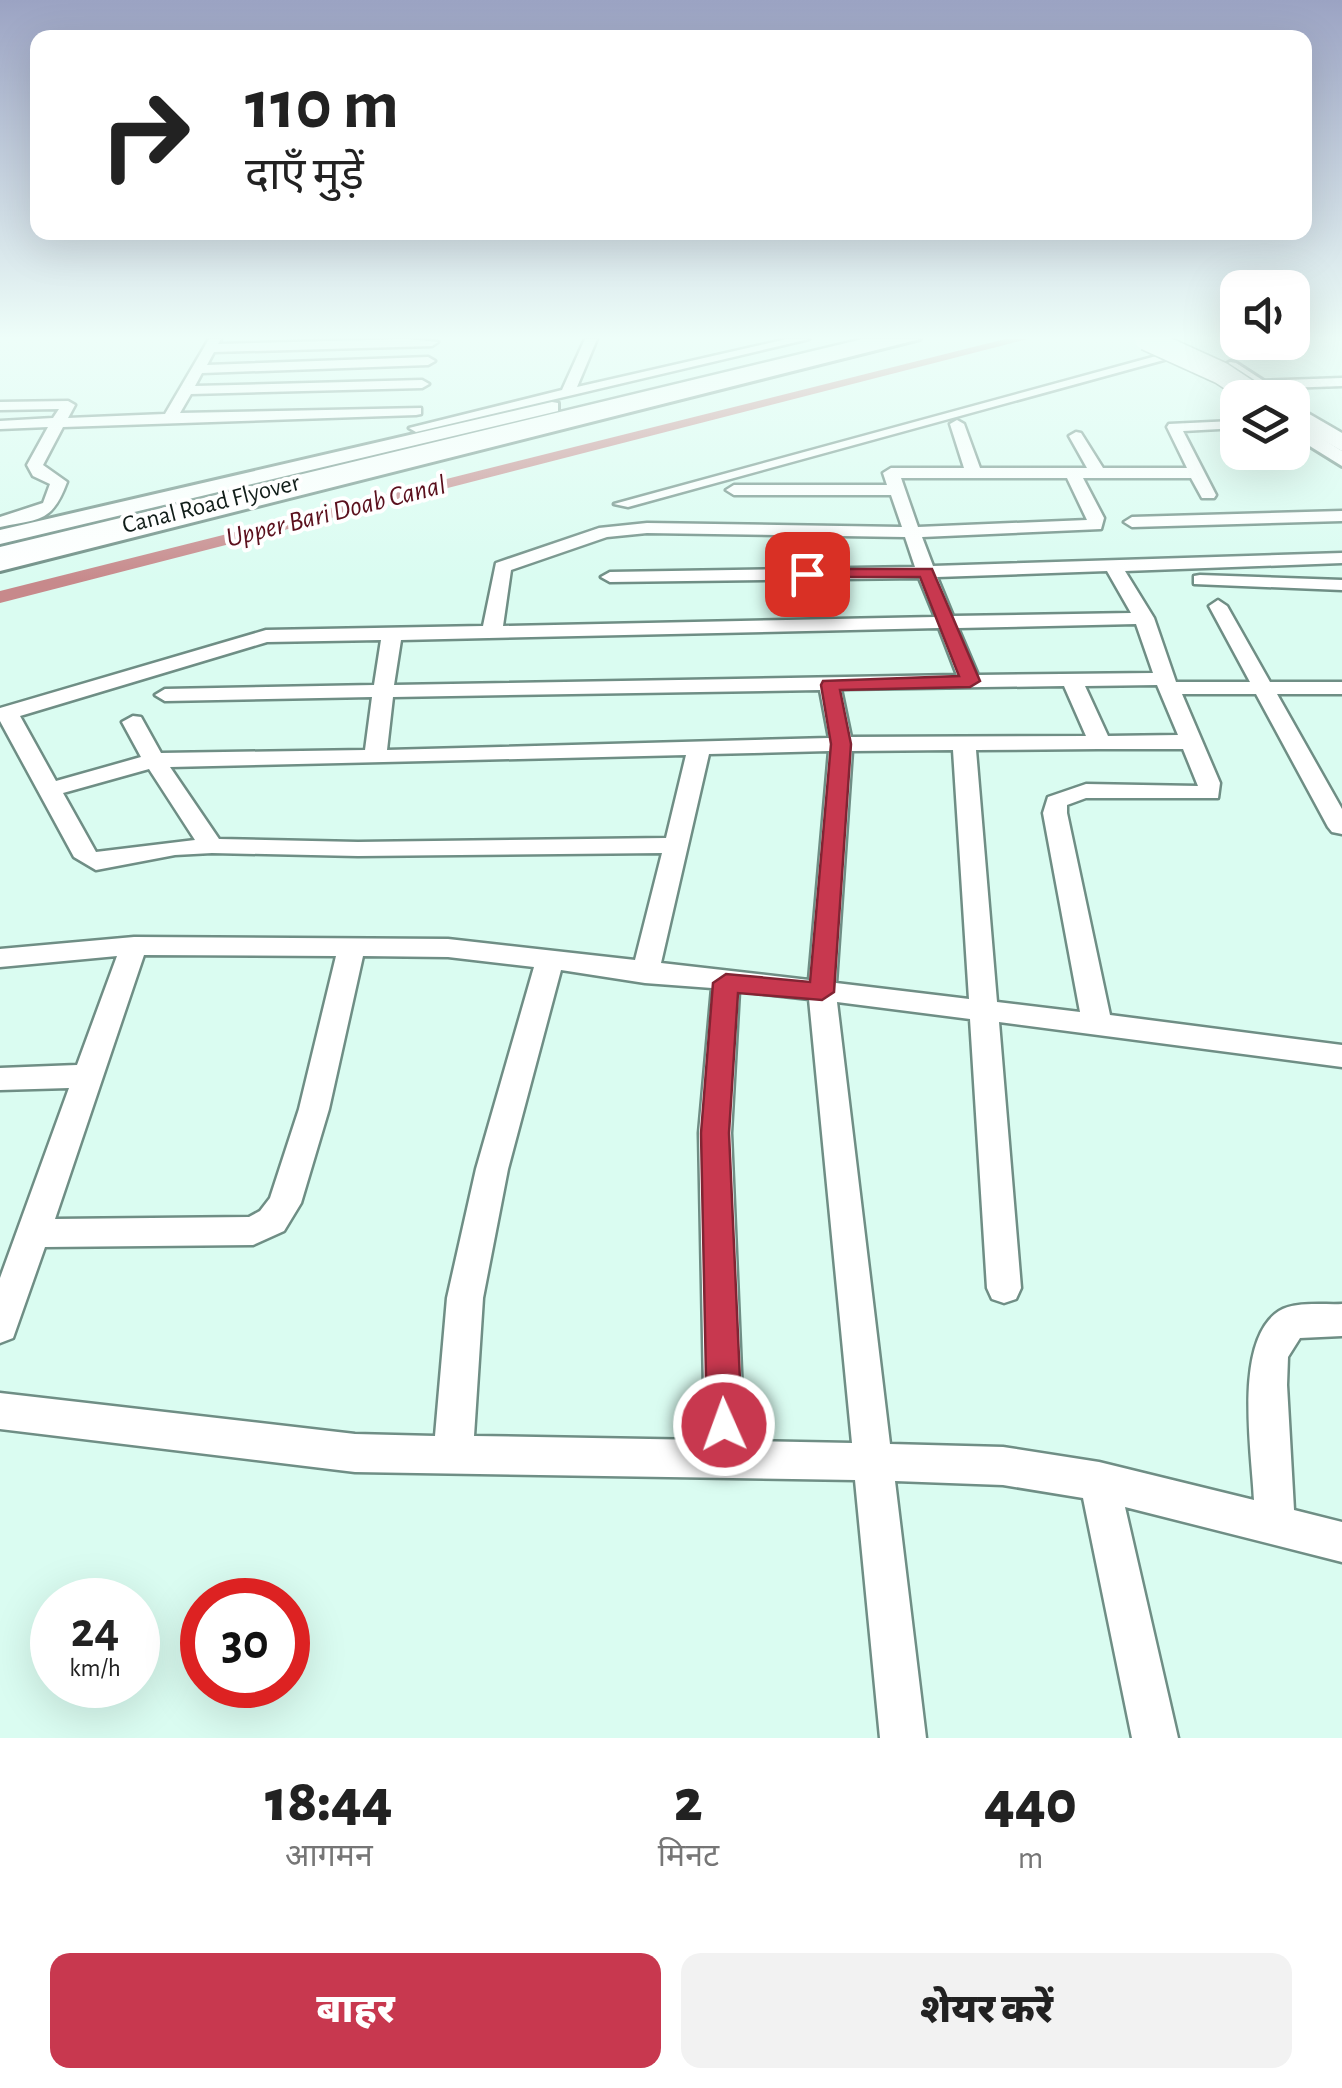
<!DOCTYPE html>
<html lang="hi">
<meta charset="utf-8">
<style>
body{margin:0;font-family:"Alegreya Sans","Noto Sans Devanagari",sans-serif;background:#f2f2f2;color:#222;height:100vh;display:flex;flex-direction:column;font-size:38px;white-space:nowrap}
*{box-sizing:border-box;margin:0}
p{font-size:32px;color:#767676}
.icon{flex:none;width:55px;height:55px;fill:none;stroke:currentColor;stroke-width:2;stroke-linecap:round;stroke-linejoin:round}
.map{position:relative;height:1738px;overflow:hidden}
.details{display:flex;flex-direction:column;background:#fff;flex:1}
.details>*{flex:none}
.top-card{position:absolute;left:30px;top:30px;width:1282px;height:210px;border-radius:20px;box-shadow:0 10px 40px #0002;background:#fff;color:#222;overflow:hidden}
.buttons{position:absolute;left:1220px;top:270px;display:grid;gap:20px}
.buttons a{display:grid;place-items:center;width:90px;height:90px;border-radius:20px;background:#fff;box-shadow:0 10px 40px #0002;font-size:50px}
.speed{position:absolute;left:30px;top:1578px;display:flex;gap:20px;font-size:50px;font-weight:700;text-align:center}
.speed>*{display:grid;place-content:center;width:130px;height:130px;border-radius:50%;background:#fff;box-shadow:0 10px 40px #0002;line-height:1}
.speed small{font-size:25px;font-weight:400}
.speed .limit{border:15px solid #d22;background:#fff;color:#111}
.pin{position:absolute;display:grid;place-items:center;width:85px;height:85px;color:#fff;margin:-42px;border-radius:20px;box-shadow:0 5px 15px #0006}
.me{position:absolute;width:110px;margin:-55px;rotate:358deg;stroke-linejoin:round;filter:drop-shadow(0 0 8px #0008)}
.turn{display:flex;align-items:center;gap:35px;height:210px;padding:0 50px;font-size:45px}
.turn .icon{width:130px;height:130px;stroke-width:2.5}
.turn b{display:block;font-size:70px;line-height:85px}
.eta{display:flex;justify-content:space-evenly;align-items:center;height:170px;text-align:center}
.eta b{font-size:60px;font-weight:800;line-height:70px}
.cta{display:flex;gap:20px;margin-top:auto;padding:20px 50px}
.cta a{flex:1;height:115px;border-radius:20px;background:#c8384f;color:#fff;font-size:40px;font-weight:800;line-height:115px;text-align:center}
.cta a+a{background:#f2f2f2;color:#222}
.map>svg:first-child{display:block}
</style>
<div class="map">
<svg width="1342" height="1738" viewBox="0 0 1342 1738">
<rect width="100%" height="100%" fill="#dafcf1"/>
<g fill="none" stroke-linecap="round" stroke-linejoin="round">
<path fill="#c7898b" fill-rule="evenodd" d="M1005,339H1028L0,603V591Z"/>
<defs>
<g id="minor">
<path d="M209,339H221L218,344L407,339L438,342L432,346L214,352L207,365L428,357L435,361L428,365L202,373L195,386L422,380L429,384L422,388L191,394L180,413L421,408V414L416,415L63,427L43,465L67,482C52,523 39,519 0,527V517L43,503L50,484L33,476L27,465L48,427L0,429V421L53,418L59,409L0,410V402L68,401L75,405L68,418L165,414Z"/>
<path d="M585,339H597L577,387L787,339H809L416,432L409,428L562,390Z"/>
<path d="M1171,352L1182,355L628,507L614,504Z"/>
<path d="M1342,378V386L1259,389L1252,385L1259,381Z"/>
<path d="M957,420L964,424L980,468H1087L1069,436L1076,432L1081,433L1103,468H1187L1167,427L1169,424L1233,421L1238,422V428L1183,431L1216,495L1214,498H1202L1191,478H1083L1104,518L1101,529L922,537L933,566L1342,553V563L1125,571L1154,618L1176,682H1250L1209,606L1218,600L1227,606L1270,682H1342V694H1277L1342,809V834L1332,832L1328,827L1256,694H1182L1220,783L1218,798H1086L1067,805V813L1110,1015L1342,1045V1067L999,1022L1021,1288L1016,1299L1004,1303L992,1299L987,1288L970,1019L837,1002L890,1444L1003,1447L1099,1462L1254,1500C1252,1452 1233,1341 1279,1311C1295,1301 1324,1305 1342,1304V1336L1300,1338L1288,1357L1287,1385L1294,1510L1342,1522V1562L1125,1507L1178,1738H1132L1083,1498L1003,1485L895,1481L926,1738H880L855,1480L355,1472L0,1429V1393L355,1434L435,1436L447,1298L476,1169L534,967L448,957L363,956L329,1109L301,1203L284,1231L253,1245L45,1247L13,1338L0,1343V1278L69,1088L0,1090V1068L77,1065L117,956L0,967V949L134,937L448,939L635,960L662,853L358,856L212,853L175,855L96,870L74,857L0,721V708L266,630L483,626L496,563L599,528L647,523L902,527L891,495H734L726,490L734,485H887L883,473L891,468H964L950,424ZM901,478H1067L1087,520L918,527ZM647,533L905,537L915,567L610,572L601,577L610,582L919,578L935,617L503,626L511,570L607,537ZM1107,571L1131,613L953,616L937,577ZM1136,624L1153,673L978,675L958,628ZM939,628L957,675L394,685L401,640ZM381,640L374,685L165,689L155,695L165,701L372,697L365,750L161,753L141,717L133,716L122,722L141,757L56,781L20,716L267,642ZM1157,685L1178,735L1108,736L1085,686ZM1064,686L1086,736L851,737L841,689ZM820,690L829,738L387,750L393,697ZM1098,749H1183L1198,786L1086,784L1048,797L1043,813L1080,1012L997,1002L976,750ZM953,750L969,999L836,983L852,751ZM829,751L809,980L661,963L709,754ZM686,755L666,838L358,842L219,839L170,767ZM149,769L195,840L96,852L63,793ZM144,955L336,956L299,1109L270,1198L260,1211L249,1217L55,1219ZM561,970L645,983L712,988L699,1133L705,1440L474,1436L483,1298L508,1169ZM739,991L809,999L852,1443L744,1441L731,1133Z"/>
<path d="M1342,511V521L1132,527L1124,522L1132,517Z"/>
<path d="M1200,575L1342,580V590L1194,584V576Z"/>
</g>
<g id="tertiary">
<path d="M892,339H920L0,571V557Z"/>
<path d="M1230,362L1236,363L1290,398H1268L1224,371L1221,367Z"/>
<path d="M552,402L558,403V411L0,544V530Z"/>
<path d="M1292,420L1342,451V466L1292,435Z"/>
</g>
<g id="primary">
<path d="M863,339H898L895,343L0,563V547Z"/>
<path d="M1292,404L1342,433V451L1292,422Z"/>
</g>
</defs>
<use href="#minor" stroke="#6f8e85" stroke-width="5"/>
<use href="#tertiary" stroke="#6f8e85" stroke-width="6"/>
<use href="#primary" stroke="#6f8e85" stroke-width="5"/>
<use href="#minor" fill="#fff" fill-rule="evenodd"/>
<use href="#tertiary" fill="#fff" fill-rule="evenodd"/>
<use href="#primary" fill="#fff" fill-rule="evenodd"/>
<defs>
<path id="primary-bridge" d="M1146,339L1221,373L1259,398"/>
</defs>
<use href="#primary-bridge" stroke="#6f8e85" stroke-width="25" stroke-linecap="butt"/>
<use href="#primary-bridge" stroke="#fff" stroke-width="22"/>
</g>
<linearGradient id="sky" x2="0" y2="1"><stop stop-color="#9ba3c3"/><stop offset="0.58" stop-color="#eefef9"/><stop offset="1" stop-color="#eefef9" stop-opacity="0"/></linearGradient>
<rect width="1342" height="582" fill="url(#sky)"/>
<path fill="#c8384f" stroke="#822433" stroke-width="2.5" d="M807,569H932L980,681L970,687L840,690L851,744L834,992L822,1000L738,993L729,1133L742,1425L737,1437L724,1441L712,1437L707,1425L701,1133L713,983L726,974L810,982L831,744L821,685L823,681L959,676L920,577H801V570Z"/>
<g text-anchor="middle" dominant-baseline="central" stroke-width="8" stroke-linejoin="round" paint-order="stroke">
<g font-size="25" fill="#111d19" stroke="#fff">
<text transform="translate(211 504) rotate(-14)">Canal Road Flyover</text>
</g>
<g font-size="28" font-style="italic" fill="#5b101d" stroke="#fff">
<text transform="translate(336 512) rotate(-14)">Upper Bari Doab Canal</text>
</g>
</g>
</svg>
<div class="buttons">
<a><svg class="icon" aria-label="sound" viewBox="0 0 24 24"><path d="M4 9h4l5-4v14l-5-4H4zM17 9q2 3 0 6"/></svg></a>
<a><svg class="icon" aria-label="layers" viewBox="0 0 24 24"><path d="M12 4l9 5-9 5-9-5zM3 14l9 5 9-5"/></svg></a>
</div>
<div class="speed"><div>24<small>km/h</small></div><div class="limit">30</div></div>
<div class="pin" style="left:807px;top:574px;background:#d93025"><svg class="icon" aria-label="arrive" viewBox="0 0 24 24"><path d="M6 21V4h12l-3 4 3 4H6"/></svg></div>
<svg class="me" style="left:724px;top:1425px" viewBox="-20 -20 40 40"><circle r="17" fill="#c8384f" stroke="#fff" stroke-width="3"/><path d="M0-11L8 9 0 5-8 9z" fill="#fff"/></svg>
<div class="top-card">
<div class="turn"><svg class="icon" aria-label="right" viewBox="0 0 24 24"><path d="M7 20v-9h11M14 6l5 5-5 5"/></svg><div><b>110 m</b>दाएँ मुड़ें</div></div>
</div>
</div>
<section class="details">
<div class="eta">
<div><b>18:44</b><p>आगमन</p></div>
<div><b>2</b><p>मिनट</p></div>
<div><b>440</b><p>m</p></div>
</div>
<div class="cta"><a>बाहर</a><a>शेयर करें</a></div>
</section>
